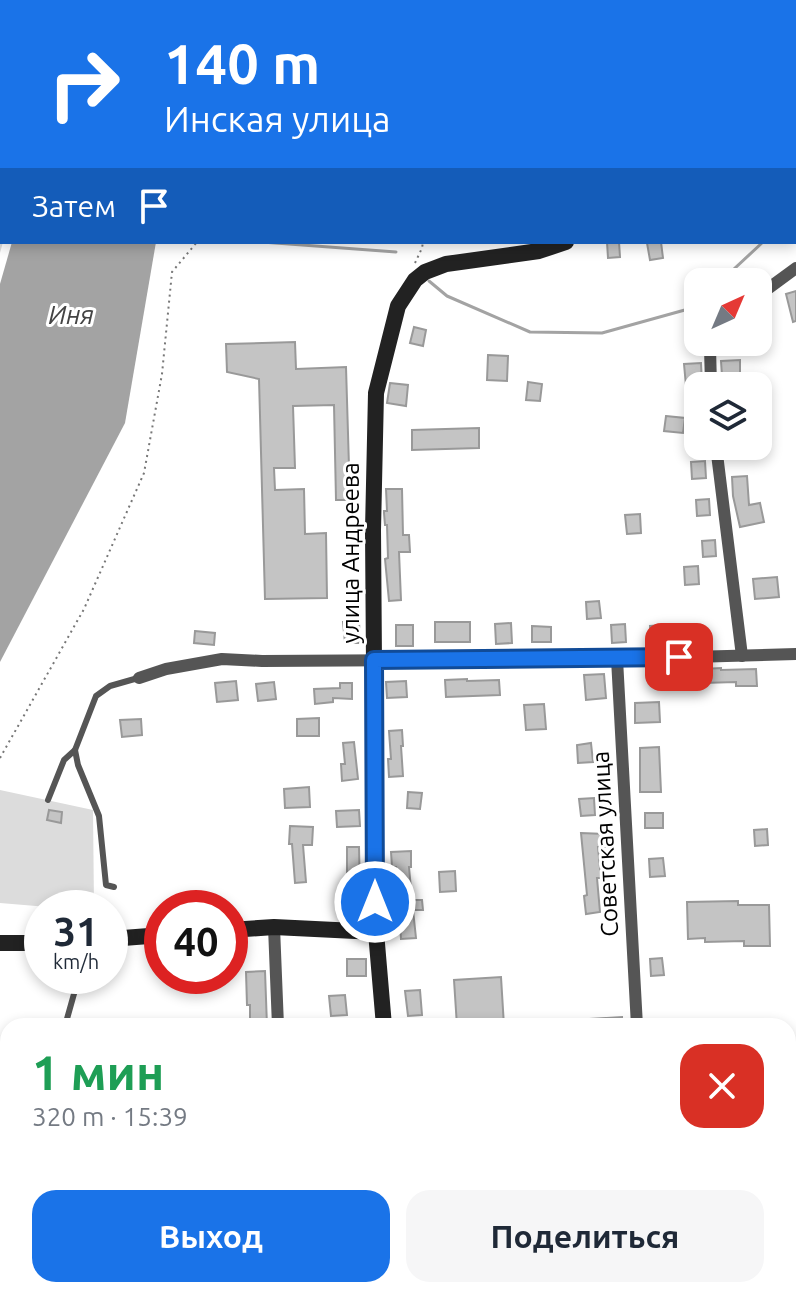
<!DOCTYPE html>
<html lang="ru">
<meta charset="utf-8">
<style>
body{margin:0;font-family:Ubuntu,sans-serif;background:#f6f6f7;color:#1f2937;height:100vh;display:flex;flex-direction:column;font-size:30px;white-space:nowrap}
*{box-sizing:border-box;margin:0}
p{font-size:26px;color:#747a83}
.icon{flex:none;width:44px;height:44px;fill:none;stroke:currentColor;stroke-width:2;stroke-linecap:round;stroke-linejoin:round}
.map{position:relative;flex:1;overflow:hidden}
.side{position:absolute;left:0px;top:1018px;width:796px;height:280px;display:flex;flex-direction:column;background:#fff;border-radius:24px 24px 0 0;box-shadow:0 4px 12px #0003}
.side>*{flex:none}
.top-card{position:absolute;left:0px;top:0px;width:796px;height:244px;box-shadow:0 4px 12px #0003;background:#1a73e8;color:#fff;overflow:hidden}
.needle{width:52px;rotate:44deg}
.fabs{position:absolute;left:684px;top:268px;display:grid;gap:16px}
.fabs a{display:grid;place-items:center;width:88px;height:88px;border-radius:16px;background:#fff;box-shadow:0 4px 12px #0003;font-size:40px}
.speed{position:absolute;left:24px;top:890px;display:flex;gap:16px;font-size:40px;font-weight:700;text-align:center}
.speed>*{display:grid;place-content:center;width:104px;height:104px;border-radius:50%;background:#fff;box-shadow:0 4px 12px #0003;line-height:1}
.speed small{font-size:20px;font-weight:400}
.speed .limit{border:12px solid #d22;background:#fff;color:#111}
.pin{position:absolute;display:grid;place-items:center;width:68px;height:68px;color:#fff;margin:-34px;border-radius:16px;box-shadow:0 4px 12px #0006}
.me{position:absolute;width:88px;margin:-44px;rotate:0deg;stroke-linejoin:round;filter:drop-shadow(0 0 6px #0008)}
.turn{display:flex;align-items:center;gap:28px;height:168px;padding:0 32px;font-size:36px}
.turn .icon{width:104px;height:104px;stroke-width:2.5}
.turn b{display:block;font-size:56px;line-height:68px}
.then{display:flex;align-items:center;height:76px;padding:0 32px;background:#0003;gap:16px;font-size:30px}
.round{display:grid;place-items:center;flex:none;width:84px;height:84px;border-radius:24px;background:#f6f6f7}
.overview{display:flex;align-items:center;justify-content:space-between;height:136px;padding:0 32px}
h1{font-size:48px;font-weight:700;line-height:60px;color:#1e9e55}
.primary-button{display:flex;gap:16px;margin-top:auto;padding:16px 32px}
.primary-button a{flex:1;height:92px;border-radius:24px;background:#1a73e8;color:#fff;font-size:32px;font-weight:700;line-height:92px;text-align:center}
.primary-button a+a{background:#f6f6f7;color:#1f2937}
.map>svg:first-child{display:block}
</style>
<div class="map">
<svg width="796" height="1298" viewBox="0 0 796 1298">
<rect width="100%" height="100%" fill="#fff"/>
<g fill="#dcdcdc">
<path d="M0,14L2,18L3,242L0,253Z"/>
<path d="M0,790L93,810L94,908H60L0,903Z"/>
</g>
<g fill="#a3a3a3">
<path d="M5,0H139L140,2H6Z"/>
<path d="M12,242H156L125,423L0,662V284Z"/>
</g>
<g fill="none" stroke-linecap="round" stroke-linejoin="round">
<g stroke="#a3a3a3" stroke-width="3">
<path d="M794,226L796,225"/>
<path d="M262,242L396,252"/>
<path d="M429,281L447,296L530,332L602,333L692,308L698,303"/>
<path d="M720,282L763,242"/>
</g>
</g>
<g fill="#c4c4c4" stroke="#999" stroke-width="2">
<path d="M607,242H619L620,257L608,258Z"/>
<path d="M652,242H661L663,258L650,260L647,243Z"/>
<path d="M796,291V321L793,322L786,294Z"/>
<path d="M414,327L426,330L423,346L410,343Z"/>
<path d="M295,342L296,369L346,367L350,500H336L334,405L293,406L295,468H274L275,490L304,489L305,534L326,533L327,598L265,599L259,379L227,372L226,344Z"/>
<path d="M488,355L508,356L507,381L487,380Z"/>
<path d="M740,360V375L722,376L721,361Z"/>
<path d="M701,363L702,384L686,386L684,364Z"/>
<path d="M528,382L542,384L540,401L526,400Z"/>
<path d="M390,383L408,385L406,406L387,403Z"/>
<path d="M666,416L685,418L683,433L664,431Z"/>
<path d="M479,428V448L412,450V430Z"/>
<path d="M705,461L706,478L692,479L691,462Z"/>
<path d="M747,476L749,505L760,503L764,522L740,527L733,496L732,477Z"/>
<path d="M386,489H402L403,535H409L410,552H399L401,600L389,601L385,559L388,558L387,525H385L384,513V511H387Z"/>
<path d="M709,499L710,515L697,516L696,500Z"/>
<path d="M640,514L641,533L627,534L625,515Z"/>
<path d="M715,540L716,556L703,557L702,541Z"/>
<path d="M698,566L699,584L685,585L684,567Z"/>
<path d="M777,577L779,597L755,599L753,579Z"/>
<path d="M599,601L601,618L587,619L586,602Z"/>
<path d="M359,621L360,643H345L343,622Z"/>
<rect x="435" y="622" width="35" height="20"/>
<path d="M511,623L512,643L496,644L495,624Z"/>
<path d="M625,624L626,642L612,643L611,625Z"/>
<rect x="396" y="625" width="17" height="21"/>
<path d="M663,625L664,641L651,642L650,626Z"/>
<path d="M532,626L551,627V642H532Z"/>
<path d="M195,631L215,633L214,645L194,643Z"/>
<path d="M721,668V670L756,669L757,686H736V682L703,683V669Z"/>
<path d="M604,674L606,698L586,700L584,675Z"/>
<path d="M467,679V681L499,680L500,695L446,697L445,680Z"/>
<path d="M236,681L238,700L217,702L215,683Z"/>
<path d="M406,681L407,697L387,698L386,682Z"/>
<path d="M274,682L276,699L258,701L256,684Z"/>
<path d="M340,683H352V699L333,698V702L315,704L314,689L340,688Z"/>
<path d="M659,702L660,722L635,723V703Z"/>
<path d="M544,704L546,729L526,730L524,705Z"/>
<path d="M319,718V736H297V719Z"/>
<path d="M141,719L142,735L122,737L120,720Z"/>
<path d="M402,730L403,746H401L403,776L389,777L388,759H391L389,731Z"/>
<path d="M354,742L358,779L342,781L341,764H345L343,743Z"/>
<path d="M591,743L593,762L578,763L577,745Z"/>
<path d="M659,747L661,792H640V748Z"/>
<path d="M309,787L310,807L285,808L284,789Z"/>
<path d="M408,792L422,793L420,809L407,808Z"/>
<path d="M594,798L595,815L581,816L579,799Z"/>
<path d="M49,810L62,812L61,823L47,820Z"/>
<path d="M359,810L360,826L337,827L336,811Z"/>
<rect x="645" y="813" width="18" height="15"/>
<path d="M290,826L313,827L312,845H303L306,882L295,883L292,844H289Z"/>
<path d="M767,829L768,845L755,846L754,830Z"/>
<path d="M581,833L605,834V847H598L601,878H597L600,912L586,914L584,896L587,895Z"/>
<path d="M347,847H359L360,892L347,893Z"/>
<path d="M411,851V867H409L412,900H422L423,910H413L416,938L401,939L396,867H392L391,852Z"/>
<path d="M663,858L665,876L650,877L649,859Z"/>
<path d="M455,871L456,891L440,892L439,872Z"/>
<path d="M738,901V905H769L770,946H744V941L705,942V938L688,939L687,902Z"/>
<path d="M662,958L664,975L651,976L650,959Z"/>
<rect x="347" y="959" width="19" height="17"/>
<path d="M265,971L267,1026H250V1005H247L246,972Z"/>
<path d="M501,977L504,1026H457L454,980Z"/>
<path d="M420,990L422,1015L408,1016L405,991Z"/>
<path d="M345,995L347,1015L331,1016L329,996Z"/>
<path d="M622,1017V1026H590V1019Z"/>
</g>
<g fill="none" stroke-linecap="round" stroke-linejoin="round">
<g stroke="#777" stroke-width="2" stroke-dasharray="2 4" stroke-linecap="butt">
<path d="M173,0L174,2"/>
<path d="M634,0L635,2"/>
<path d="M415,263L422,248L423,242"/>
<path d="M0,758L84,609L144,473L162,374L172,272L197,242"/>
</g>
<g stroke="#555" stroke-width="6">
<path d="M48,800L64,760L75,750"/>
<path d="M114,887L106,885L99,816L78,765L75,750L96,696L110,686L138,678"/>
<path d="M65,1026L79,976"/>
<path d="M788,1124H796"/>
<path d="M788,1277L796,1278"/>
</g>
<g stroke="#555" stroke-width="12">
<path d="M794,170L796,169"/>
<path d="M758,296L796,268"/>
<path d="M711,386L710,347L713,342"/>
<path d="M716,446L742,656"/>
<path d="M617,659L637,1026"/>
<path d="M139,678L166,669L222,659L262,661L617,659L796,654"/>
<path d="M274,927L278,1026"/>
<path d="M788,1068H796"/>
<path d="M289,1290L290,1298"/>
<path d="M640,1290V1298"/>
</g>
<g stroke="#222" stroke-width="16">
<path d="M596,0L597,2"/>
<path d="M230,930L274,927L376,932"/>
<path d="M110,939L162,935"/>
<path d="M0,943H42"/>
<path d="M384,1026L376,932L373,530L376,393L398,306L415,280L425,272L446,264L539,251L566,242"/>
<path d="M405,1290L406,1298"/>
</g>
</g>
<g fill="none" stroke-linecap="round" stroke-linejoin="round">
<defs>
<path id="route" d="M375,902L374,660L679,657"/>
</defs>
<use href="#route" stroke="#114b97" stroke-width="20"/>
<use href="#route" stroke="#1a73e8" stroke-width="14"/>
</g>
<g text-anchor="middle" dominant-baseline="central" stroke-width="6" stroke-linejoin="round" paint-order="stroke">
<g font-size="24" fill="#000" stroke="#fff">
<text transform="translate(350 553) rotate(-90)">улица Андреева</text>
<text transform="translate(605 844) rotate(-93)">Советская улица</text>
</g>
<g font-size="26" font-style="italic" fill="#444" stroke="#fff">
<text x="71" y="314">Иня</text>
</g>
</g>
</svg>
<div class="fabs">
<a><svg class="needle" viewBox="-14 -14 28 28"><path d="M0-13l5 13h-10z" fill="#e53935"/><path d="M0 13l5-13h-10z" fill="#747a83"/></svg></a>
<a><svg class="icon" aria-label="layers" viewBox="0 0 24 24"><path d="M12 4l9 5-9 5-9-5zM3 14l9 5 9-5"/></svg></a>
</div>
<div class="speed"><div>31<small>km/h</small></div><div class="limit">40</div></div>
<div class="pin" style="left:679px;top:657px;background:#d93025"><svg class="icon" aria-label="arrive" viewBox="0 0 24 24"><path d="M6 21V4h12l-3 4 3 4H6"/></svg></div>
<svg class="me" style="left:375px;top:902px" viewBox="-20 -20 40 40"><circle r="17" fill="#1a73e8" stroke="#fff" stroke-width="3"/><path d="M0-11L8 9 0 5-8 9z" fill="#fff"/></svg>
<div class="top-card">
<div class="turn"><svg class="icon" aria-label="right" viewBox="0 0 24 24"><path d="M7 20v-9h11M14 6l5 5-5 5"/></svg><div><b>140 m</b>Инская улица</div></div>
<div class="then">Затем<svg class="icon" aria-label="arrive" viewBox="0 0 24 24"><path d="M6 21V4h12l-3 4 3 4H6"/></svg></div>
</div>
<section class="side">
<div class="overview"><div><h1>1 мин</h1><p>320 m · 15:39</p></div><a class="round" style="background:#d93025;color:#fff"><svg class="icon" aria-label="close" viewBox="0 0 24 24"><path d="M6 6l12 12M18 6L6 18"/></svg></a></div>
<div class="primary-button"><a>Выход</a><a>Поделиться</a></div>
</section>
</div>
